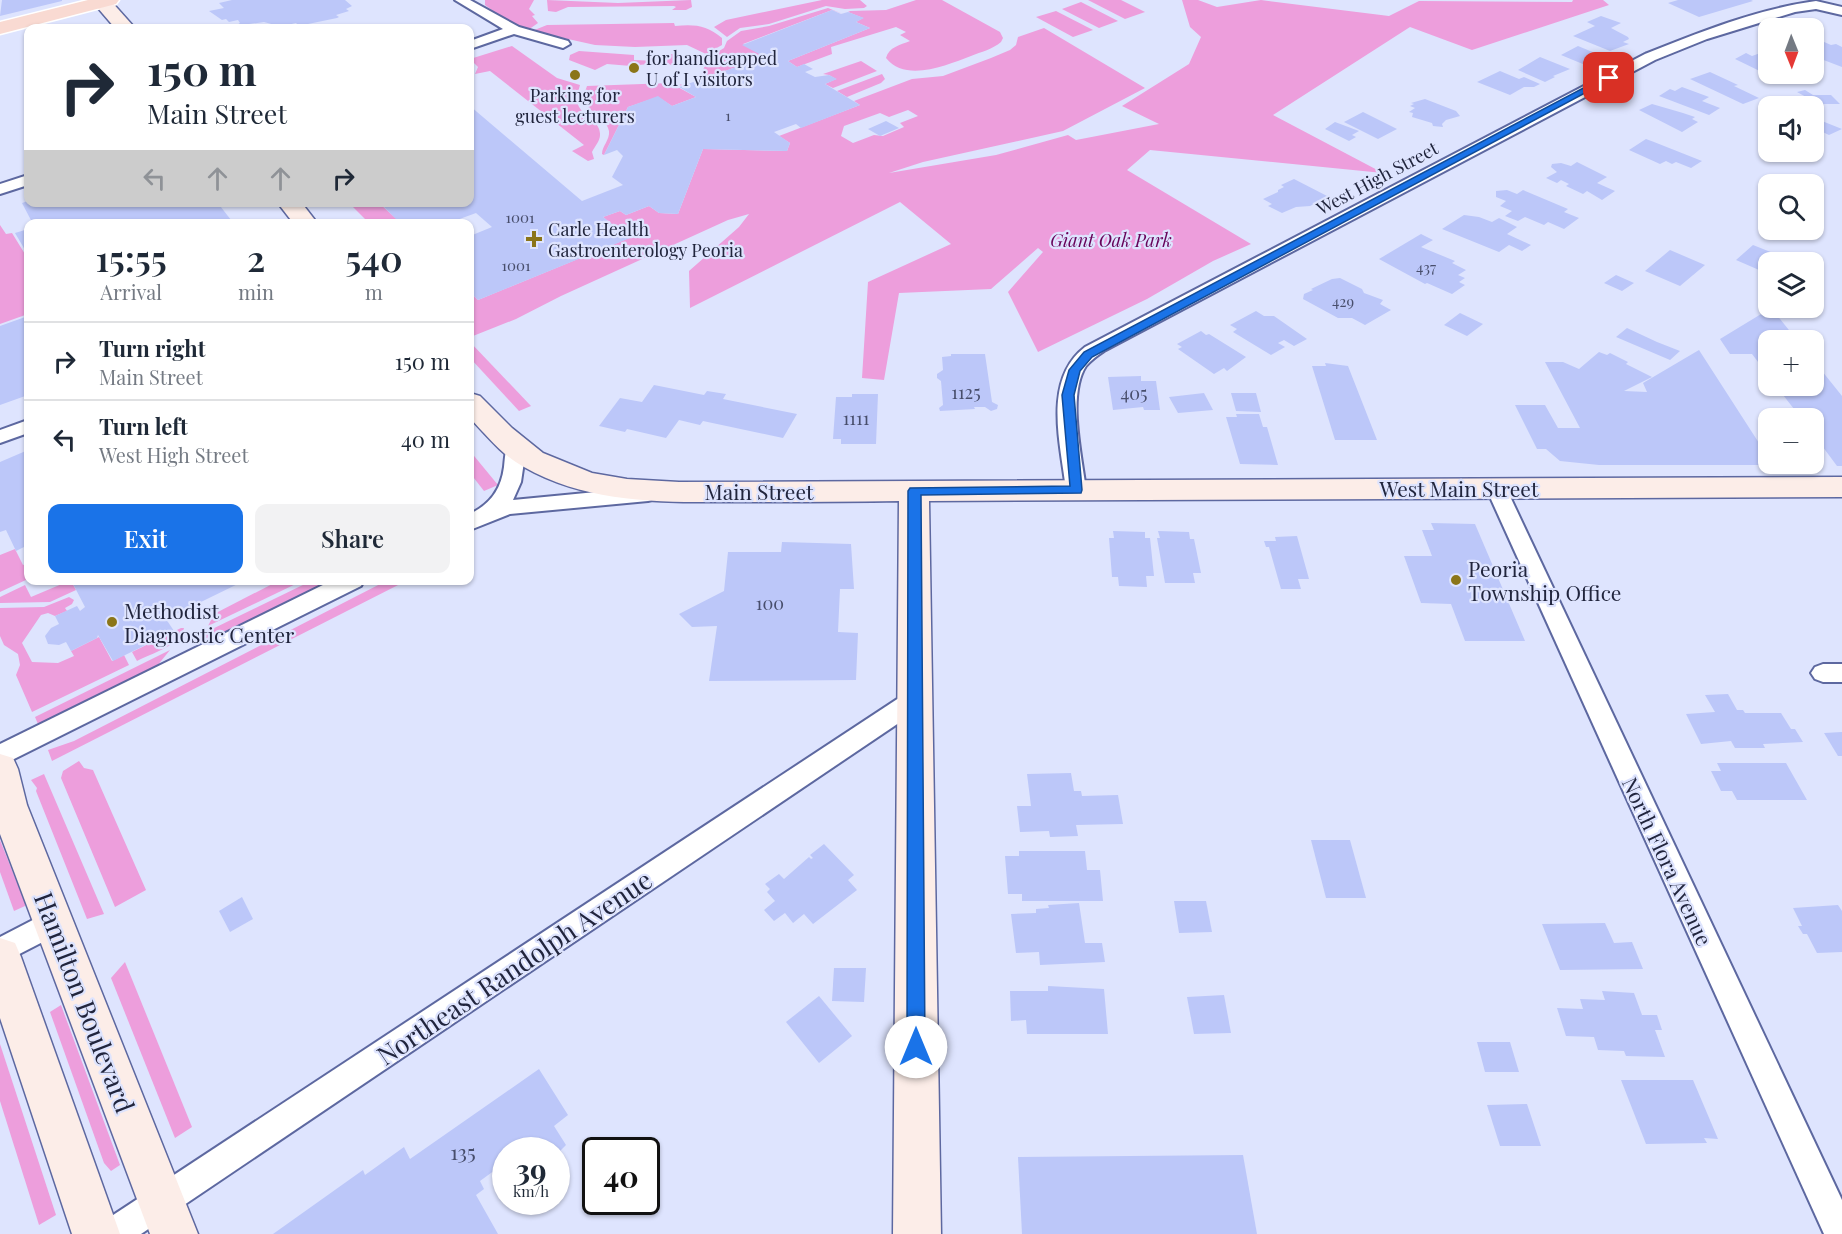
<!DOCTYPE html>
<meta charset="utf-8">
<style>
body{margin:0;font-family:"Playfair Display",serif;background:#f2f2f3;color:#1f2937;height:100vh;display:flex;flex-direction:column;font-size:22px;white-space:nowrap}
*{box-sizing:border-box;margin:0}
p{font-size:20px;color:#747a83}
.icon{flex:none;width:33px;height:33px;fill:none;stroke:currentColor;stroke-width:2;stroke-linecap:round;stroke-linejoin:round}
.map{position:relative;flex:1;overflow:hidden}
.side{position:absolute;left:24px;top:219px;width:450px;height:366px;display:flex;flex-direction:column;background:#fff;border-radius:12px;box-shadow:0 2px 4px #0004}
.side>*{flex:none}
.banner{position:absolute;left:24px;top:24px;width:450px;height:183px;border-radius:12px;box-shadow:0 2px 4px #0004;background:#fff;color:#1f2937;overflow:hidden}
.needle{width:39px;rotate:179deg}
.buttons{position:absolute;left:1758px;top:18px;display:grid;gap:12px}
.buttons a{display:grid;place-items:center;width:66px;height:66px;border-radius:12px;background:#fff;box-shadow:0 2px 4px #0004;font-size:30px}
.speed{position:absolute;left:492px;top:1137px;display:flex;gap:12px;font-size:30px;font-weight:700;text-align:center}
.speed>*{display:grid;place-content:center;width:78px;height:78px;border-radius:50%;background:#fff;box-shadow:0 2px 4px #0004;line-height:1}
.speed small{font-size:15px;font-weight:400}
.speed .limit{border:3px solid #111;border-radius:9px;background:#fff;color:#111}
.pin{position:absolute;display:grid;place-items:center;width:51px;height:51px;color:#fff;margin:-26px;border-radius:12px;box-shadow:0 3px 9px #0006}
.me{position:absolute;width:66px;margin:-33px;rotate:0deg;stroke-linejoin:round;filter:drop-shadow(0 0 4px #0008)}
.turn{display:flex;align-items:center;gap:21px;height:126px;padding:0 24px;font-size:27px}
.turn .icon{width:78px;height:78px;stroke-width:2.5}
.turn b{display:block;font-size:42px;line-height:51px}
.lanes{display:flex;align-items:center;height:57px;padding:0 24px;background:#0003;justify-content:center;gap:30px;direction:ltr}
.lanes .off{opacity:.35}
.eta{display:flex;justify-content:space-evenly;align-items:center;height:102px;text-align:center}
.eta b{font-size:36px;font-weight:600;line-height:42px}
.primary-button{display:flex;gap:12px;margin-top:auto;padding:12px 24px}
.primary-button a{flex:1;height:69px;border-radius:12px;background:#1a73e8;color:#fff;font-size:24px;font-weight:600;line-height:69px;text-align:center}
.primary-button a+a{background:#f2f2f3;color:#1f2937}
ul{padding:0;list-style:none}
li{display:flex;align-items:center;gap:18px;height:78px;padding:0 24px;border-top:2px solid #e0e1e3}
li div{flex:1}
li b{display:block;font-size:22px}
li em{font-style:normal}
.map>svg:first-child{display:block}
</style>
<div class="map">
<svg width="1842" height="1234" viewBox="0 0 1842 1234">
<rect width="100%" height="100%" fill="#dee4fe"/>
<g fill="#ed9edc" fill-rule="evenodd">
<path d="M485,0H534L529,9L535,15L532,16L538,23L528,30L504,19L485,5Z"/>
<path d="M547,0L618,3L691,0L692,7L686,10H672L676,7L674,6L568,7L556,12L548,11Z"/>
<path d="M822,0H860L867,6L864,8L845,9L826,6L769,24L740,28L727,37L714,27L726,20Z"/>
<path d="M916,0H942L1000,32L1003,38L1001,42C993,49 981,52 971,56C947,65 906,83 886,58C889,47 900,45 910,41L900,35L906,32L896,27L831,47L832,54L797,67L788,61L870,28L856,22L863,18L848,12L850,11L886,10Z"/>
<path d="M1088,0H1121L1145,12L1125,19Z"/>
<path d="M1182,0H1198L1217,7L1261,0L1389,16L1419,1L1572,2L1573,0H1603L1609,5L1472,50L1410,27L1273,115L1383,173L1150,150L1127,170L1251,244L1213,261L1147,299L1038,352L1008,292L1043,252L1038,248L991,289L899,293L884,380L862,378L868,282L951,244L900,202L690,308L689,271L739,227L749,214L728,220L561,296L516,319L473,336L470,333V292L478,300L629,238L603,217L620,211L626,215L649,206L659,213L678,214L703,149L787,151L790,143L779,136L860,105L854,101L912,79L943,76L991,58L1010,50L1016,45L1018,37L1044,28L1145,88L1063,131L923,162L889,173L996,155L1068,135L1076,140L1159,124L1122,106L1189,64L1201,37L1190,27ZM908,110L918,116L900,123L904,127L883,136L874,135L853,143L841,136L844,126L880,113L889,117Z"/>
<path d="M1081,2L1118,21L1099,28L1062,9Z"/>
<path d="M828,8L843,14L832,10L743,44L765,57L705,78L701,75L708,58L724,48L727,41L741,31L769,26Z"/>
<path d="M1056,11L1093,30L1073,37L1036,17Z"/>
<path d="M674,23L675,26C694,24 707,25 722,38V45L706,54L687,45L635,47L595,45L532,31L547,25Z"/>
<path d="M512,46L557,78L580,85C579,89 577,95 577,99C577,116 601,119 600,135C600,141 595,146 592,152L594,159L588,161L572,151L584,145L490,71L475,74L478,67L470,59Z"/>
<path d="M579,51L634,55V60L658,61L661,55L674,54L683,57L680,63L673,66L665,62L631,66L607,64L595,70L569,60L570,55Z"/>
<path d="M861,61L877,71L833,88L825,84L836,79L829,75L823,74Z"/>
<path d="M882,74L885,79L881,83L847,97L837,91Z"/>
<path d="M670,83L684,85L676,86L696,97L672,106L658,97L628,107L604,155L602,154C602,146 610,140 609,131C605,111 576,113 587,86Z"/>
<path d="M349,203H379L401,223H369Z"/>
<path d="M0,225L6,234L12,233L28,259V314L0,324Z"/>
<path d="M470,342L531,406L519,411L470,358Z"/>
<path d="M470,451L498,485L484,491L470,473Z"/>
<path d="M15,549L23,565L28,563V579L0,592V555Z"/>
<path d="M280,580L302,581L208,626L214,614Z"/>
<path d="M69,581H71L76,590L50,602L0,603V597L25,585L31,597Z"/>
<path d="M311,581H322L323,584L203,643H200L204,633Z"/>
<path d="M386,581L404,582L52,761L48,750L74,741Z"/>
<path d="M69,597L74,600L72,604L65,608L67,611L55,616L48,613L41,615L22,643L32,662L58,663L74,656L71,651L99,637L112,661L124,655L129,665L32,712L16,675L20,665L18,654L4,645L0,636V608L44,607Z"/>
<path d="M181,628H184C180,646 152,653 137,661L132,652Z"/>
<path d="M170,650L157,666L38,724L35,717Z"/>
<path d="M79,761L84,768L93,770L146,890L115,907L61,778L63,771Z"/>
<path d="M44,774L104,914L87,919L36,791L37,788L31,780Z"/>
<path d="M0,840L25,903V906L14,911L0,872Z"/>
<path d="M125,962L192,1127L175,1138L111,978Z"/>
<path d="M61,1005L120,1165L111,1171L104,1163L50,1012Z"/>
<path d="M0,1044L56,1215L39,1225L0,1101Z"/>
</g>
<g fill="#bcc7f9">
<path d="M2,0H62V1L0,16Z"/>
<path d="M232,0H345L352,6L346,9L349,11L336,15L339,17L337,18L308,24L298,25L296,23L287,25L289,27L286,28L264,22L235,26L240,23L238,20L229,22L226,19L222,20L209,11L224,8L219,3Z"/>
<path d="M1678,0H1751L1753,1L1699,17L1668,3Z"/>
<path d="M832,10L841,14L848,12L864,18L856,22L870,28L788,61L797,67L804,64L813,69L805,72L815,77L829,75L837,79L825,84L860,105L801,128L796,124L774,132L790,143L787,151L703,149L678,214L659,213L649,206L626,215L620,211L603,217L630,238L478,300L470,292V236L492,227L476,213L446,224H401L379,202H470V106L582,201L623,185L612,177L623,156L617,150L604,155L628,107L658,96L672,106L696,97L679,87L765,57L742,45Z"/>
<path d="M1601,16L1621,23L1611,28L1628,37L1629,39L1623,42L1629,44L1610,51L1573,36L1595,26L1587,22Z"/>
<path d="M1815,38L1831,45L1836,44L1842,47V67L1821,59L1814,58Z"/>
<path d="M1578,46L1607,58L1596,63L1594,67H1590L1561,55Z"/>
<path d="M1766,51L1768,52V75L1735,59L1746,53L1752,56Z"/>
<path d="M1540,57L1570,69L1553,76L1555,77L1545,82L1518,70Z"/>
<path d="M1500,71L1519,79L1524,77L1540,84L1534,87H1524L1510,95L1477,82Z"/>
<path d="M1710,72L1738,85L1734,86L1759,98L1743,104L1690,79Z"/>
<path d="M1682,87L1709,97L1702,101L1720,108L1709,115L1659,96L1670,89L1675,91Z"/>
<path d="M1805,90L1813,95H1831L1840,104H1819L1797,92Z"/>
<path d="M1425,99L1456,111L1460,116L1446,120L1442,124L1443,127L1433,126L1432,123L1412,117L1413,113L1409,112L1415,108L1410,106L1414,104L1411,103Z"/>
<path d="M1652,104L1683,113L1695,117L1692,119L1698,122L1682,132L1639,110Z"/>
<path d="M1363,112L1397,129L1378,139L1344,122Z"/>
<path d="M886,121L899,128L880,136L868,129Z"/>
<path d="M1822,121L1842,129L1829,135L1814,128V125Z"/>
<path d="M1335,122L1359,131L1352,135L1356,137L1349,141L1325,129Z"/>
<path d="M1646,139L1654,142L1702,161L1691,168L1676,162L1672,164L1666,161L1660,164L1629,150Z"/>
<path d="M1577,162L1607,177L1597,183L1615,191L1602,200L1587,191L1583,194L1566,186L1569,184L1561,180L1557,183L1546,178L1557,172L1551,167L1552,164L1561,163L1571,166Z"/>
<path d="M1294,179L1329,197L1310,206L1296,207L1282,213L1268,206L1272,204L1263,199L1278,192V190L1284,187L1281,185Z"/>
<path d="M1507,190L1517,194L1523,190L1568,209L1564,212L1579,218L1564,229L1548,222L1544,225L1525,217L1518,221L1505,216L1512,211L1500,206L1506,201L1496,197V191Z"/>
<path d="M28,201L217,202L231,220L221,224H33L22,203Z"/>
<path d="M1464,215L1479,217L1492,222L1499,218L1517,227L1507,234L1531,245L1522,251L1509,245L1499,252L1442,229Z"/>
<path d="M28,229V255L15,233Z"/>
<path d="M1421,234L1433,240L1421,247L1455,261L1452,263L1466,270L1458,275L1465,278L1459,282L1465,285L1452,294L1427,283L1425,284L1379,259Z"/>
<path d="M1753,245L1783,257L1778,262H1768L1766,273L1736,260Z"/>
<path d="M1670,250L1705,265L1680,286L1645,271Z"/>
<path d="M1616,275L1634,283L1622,291L1604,283Z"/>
<path d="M1340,278L1362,289L1364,293L1383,300L1380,304L1391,310L1365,325L1352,318H1338L1303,299L1304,294L1313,290L1311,289L1332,279Z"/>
<path d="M1771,308L1797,340H1768V375L1752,354H1730L1720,339Z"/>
<path d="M1256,311L1264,316H1274L1307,339L1294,346L1284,340L1278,343L1285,347L1271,355L1233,332L1237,329L1230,325Z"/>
<path d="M1460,313L1483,324L1467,336L1444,325Z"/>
<path d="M28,316V395L0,405V326Z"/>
<path d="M1627,328L1657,342L1680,351L1670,360L1616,337Z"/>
<path d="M1201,331L1206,335L1209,334L1246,357L1227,371L1224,368L1214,374L1178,349L1182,347L1177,344Z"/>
<path d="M1699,350L1768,457V465H1599L1560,461L1546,449H1537L1515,405H1545L1558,428H1580L1545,362H1563L1579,369L1599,352L1607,355L1610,353L1628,362L1626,364L1652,377L1624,391L1647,392L1643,383Z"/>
<path d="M951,354H985L992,402L998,405L997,409L991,411L985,407H974L975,409L940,411L939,408L943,405L941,381L937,378V374L943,370L942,357L951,356Z"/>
<path d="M1814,361L1842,396V466H1837L1814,435V418H1801L1776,386H1814Z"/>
<path d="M1325,363L1348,366L1377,440H1335L1312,366H1326Z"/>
<path d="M1141,376V381H1156L1160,410H1144L1143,407L1113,410L1108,377Z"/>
<path d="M654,385L704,395L707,391L726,394L723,399L797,414L783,438L703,421L700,425L679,420L666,438L627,429L625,432L599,426L620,398L642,402Z"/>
<path d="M1204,393L1213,410L1178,413L1169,397Z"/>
<path d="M1231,393H1256L1261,412L1236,411Z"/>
<path d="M852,394H878L876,444H841V439H833L836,397H852Z"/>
<path d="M1236,414H1259L1263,427H1267L1278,465L1240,464L1226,417H1237Z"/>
<path d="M28,450V545L16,551L6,530L0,532V462Z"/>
<path d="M1431,523L1475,524L1525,641H1465L1451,604L1421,603L1404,556H1432L1422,530H1434Z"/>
<path d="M1113,531L1145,532V538H1150L1154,576H1146L1147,587L1119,586L1118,577H1112L1109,538H1114Z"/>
<path d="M1158,531L1189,532L1190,539H1194L1201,573H1193L1195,583H1165L1157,538H1160Z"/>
<path d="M1297,536L1309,579H1298L1301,589H1281L1269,547H1266L1264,541H1276L1275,537Z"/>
<path d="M782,542L851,544L854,589H840L838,632L858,633L856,680L709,681L717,626L692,627L679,614L724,591L728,552H781Z"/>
<path d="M71,580H246L166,619L174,631L113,661L98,635L97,638L71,651L66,642L59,645L48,644L45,636L51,628L59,624L55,616L77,606L80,611L85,607Z"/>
<path d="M1728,694L1737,710H1743L1745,713H1781L1791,729H1795L1803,742L1763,744L1765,748H1735L1731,741L1701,744L1686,714L1715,712L1705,695Z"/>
<path d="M1842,732V756H1838L1824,733Z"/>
<path d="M1717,763H1786L1807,800H1737L1732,791H1721L1711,771H1721Z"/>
<path d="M1071,773L1074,791H1081L1082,796L1118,795L1123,824L1076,825L1078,836L1050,837L1049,831L1020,832L1017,806H1031L1027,774Z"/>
<path d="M1311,840H1350L1366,898H1326Z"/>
<path d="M824,844L854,875L848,880L857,890L813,924L804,914L793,923L785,913L774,921L764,910L775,901L767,892L770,889L765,884L779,874L784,879L809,857L811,859L813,858L810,855Z"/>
<path d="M1019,851H1085L1087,870H1100L1103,901H1022V894H1008L1005,856H1019Z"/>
<path d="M242,897L253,919L230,932L219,911Z"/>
<path d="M1174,901H1206L1212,932L1179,933Z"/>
<path d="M1079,903L1085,943H1102L1105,962L1040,965L1039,952L1016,953L1011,914L1036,913V909L1049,908L1048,905Z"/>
<path d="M1838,905L1842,911V952L1817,953L1807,934H1803L1798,926H1802L1793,908Z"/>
<path d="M1605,923L1614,943L1632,942L1643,969L1560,970L1542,924Z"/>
<path d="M834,968H866L864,1002L832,1001Z"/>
<path d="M1048,986L1104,989L1108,1034H1027L1026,1020L1011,1021L1010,991H1048Z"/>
<path d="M1602,991L1634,993L1642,1015H1657L1662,1030H1655L1665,1057L1626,1056L1624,1051L1598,1050L1594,1037L1566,1036L1557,1008L1583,1009L1580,999L1605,1000Z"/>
<path d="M1224,995L1231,1033L1194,1034L1187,997Z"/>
<path d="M819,996L852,1036L819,1063L786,1022Z"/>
<path d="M1477,1042H1510L1519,1072H1485Z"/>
<path d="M539,1069L568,1115L554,1126L566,1145L559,1152L562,1157L556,1161V1150H528L526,1147L521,1150H506V1162L480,1181L484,1189L476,1195L498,1234H273L363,1170L365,1175L404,1147L410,1159Z"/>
<path d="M1621,1080H1693L1718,1139L1704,1138L1707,1143L1646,1144Z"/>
<path d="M1527,1104L1541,1146H1500L1487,1105Z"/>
<path d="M1243,1155L1257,1234H1022L1018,1157Z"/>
</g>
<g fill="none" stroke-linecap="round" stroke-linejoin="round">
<defs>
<g id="street">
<path d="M455,0H470L519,27L568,41L570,44L563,48L514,34L470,49V41L503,29Z"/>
<path d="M1816,1L1842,7V15L1816,9L1795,12L1707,39L1655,60L1104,351C1098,355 1091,360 1086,366C1067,395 1082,457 1086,490L1083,495L1076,497L1069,495L1066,490C1061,445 1042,380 1085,347L1645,54C1700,32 1757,9 1816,1Z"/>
<path d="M28,175V185L0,194V184Z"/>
<path d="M28,420V433L0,443V430Z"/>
<path d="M516,441L523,443L526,448L521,482L513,500L648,487L655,489L658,494L655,499L648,501L510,514L470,530V514C490,504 501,490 504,467C505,458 505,450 509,443Z"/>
<path d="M1496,481L1503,483L1506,488L1842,1200V1234H1824L1486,488L1489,483Z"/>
<path d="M333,580H364L361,586L0,766V744Z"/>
<path d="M1823,664H1842V682H1823L1815,679L1811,673L1815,667Z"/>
<path d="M916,689L924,692L928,699L924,706L141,1234H96L101,1223L908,692Z"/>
<path d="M54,909L64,913L68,922L64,931L0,964V937Z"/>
</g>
<g id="secondary">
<path d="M91,0H110L135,28H115Z"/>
<path d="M277,202H301L318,224H294Z"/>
<path d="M470,393L480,396L512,428L543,453L592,473L627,479L679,482L1842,477V497L929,501L941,1234H893L899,501C848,502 798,502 748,502C672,502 592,506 524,467C503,456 486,435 470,418Z"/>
<path d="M0,754L13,758L18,769L27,805L198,1234H150L0,834Z"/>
<path d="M0,938L15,943L21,957L120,1234H72L0,1018Z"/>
</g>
<path id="primary" d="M88,0H119L116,4L0,34V22Z"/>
</defs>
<use href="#street" stroke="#5d68a0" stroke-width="4"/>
<use href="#secondary" stroke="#5d68a0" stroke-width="3"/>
<use href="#primary" stroke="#fff" stroke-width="3"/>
<use href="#street" fill="#fff" fill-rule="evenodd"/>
<use href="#secondary" fill="#fcede8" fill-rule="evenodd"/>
<use href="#primary" fill="#f9dad2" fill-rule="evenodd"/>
</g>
<path fill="#1a73e8" stroke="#114b97" stroke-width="1.5" d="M1606,76L1613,78L1092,357L1080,371L1074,395L1082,490L1081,493L921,495L925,1047L923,1053L916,1056L910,1053L907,1047L908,491L910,488L1070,486L1062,395L1069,370L1084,352Z"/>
<g fill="#8b7519" stroke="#dee4fe" stroke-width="2">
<circle cx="634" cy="68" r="6"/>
<circle cx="575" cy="75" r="6"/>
<path d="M531 230h6v6h6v6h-6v6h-6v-6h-6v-6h6z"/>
<circle cx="1456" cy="580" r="6"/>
<circle cx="112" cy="622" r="6"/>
</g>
<g text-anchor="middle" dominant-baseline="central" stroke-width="4.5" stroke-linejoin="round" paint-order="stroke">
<g font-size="15" fill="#484e6c">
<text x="728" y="115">1</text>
<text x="520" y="217">1001</text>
<text x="516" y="265">1001</text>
<text x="1426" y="267">437</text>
<text x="1343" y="301">429</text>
</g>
<g font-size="18" fill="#21253d" stroke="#dee4fe" text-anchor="start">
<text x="646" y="58">for handicapped<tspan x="646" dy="21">U of I visitors</tspan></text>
<text x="575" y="95" text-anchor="middle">Parking for<tspan x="575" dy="21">guest lecturers</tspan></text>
<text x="548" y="229">Carle Health<tspan x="548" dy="21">Gastroenterology Peoria</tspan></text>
</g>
<g font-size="18" fill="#21253d" stroke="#dee4fe">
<text transform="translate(1377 178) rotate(-28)">West High Street</text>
</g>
<g font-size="18" font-style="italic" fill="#66035a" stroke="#dee4fe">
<text x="1111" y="240">Giant Oak Park</text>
</g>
<g font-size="18" fill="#484e6c">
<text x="966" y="392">1125</text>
<text x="1134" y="393">405</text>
<text x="856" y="418">1111</text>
<text x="770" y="603">100</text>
</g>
<g font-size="21" fill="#21253d" stroke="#dee4fe">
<text x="1459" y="488">West Main Street</text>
<text x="759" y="491">Main Street</text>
<text transform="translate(1668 861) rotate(65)">North Flora Avenue</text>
</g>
<g font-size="21" fill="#21253d" stroke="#dee4fe" text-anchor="start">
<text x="1468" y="568">Peoria<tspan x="1468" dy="24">Township Office</tspan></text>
<text x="124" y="610">Methodist<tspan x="124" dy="24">Diagnostic Center</tspan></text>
</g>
<g font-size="21" fill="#484e6c">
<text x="463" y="1151">135</text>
</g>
<g font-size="26" fill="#21253d" stroke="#dee4fe">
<text transform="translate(514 967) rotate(-34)">Northeast Randolph Avenue</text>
<text transform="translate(85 1002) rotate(69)">Hamilton Boulevard</text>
</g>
</g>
</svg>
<div class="buttons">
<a><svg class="needle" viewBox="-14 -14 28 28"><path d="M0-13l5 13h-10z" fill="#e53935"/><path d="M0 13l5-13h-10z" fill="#747a83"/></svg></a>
<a><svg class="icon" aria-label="sound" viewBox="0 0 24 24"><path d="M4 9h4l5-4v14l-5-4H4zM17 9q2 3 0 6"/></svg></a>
<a><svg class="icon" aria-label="search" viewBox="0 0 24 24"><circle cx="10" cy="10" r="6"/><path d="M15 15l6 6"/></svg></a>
<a><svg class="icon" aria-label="layers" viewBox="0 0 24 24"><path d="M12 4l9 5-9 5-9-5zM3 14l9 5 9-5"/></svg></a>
<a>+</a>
<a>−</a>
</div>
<div class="speed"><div>39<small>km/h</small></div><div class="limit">40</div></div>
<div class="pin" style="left:1609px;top:78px;background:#d93025"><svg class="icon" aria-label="arrive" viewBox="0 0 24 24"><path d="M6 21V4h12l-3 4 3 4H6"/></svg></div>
<svg class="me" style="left:916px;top:1047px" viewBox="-20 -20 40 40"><circle r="19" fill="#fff"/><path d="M0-13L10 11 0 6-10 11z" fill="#1a73e8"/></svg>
<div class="banner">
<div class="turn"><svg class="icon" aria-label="right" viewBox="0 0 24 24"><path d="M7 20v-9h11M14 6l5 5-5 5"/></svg><div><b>150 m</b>Main Street</div></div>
<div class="lanes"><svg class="icon off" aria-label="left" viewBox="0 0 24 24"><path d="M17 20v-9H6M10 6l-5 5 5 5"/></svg><svg class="icon off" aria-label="ahead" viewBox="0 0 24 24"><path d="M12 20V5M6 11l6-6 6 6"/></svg><svg class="icon off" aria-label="ahead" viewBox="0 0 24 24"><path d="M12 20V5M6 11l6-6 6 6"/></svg><svg class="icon" aria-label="right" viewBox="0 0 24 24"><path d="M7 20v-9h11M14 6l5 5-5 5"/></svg></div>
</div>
<section class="side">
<div class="eta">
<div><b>15:55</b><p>Arrival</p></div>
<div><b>2</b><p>min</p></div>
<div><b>540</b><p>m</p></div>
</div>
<ul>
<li><svg class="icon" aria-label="right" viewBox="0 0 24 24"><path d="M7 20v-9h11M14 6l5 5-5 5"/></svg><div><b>Turn right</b><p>Main Street</p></div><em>150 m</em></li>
<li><svg class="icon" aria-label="left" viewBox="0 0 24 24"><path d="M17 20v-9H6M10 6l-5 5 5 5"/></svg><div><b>Turn left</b><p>West High Street</p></div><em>40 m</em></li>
</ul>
<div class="primary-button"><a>Exit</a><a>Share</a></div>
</section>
</div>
